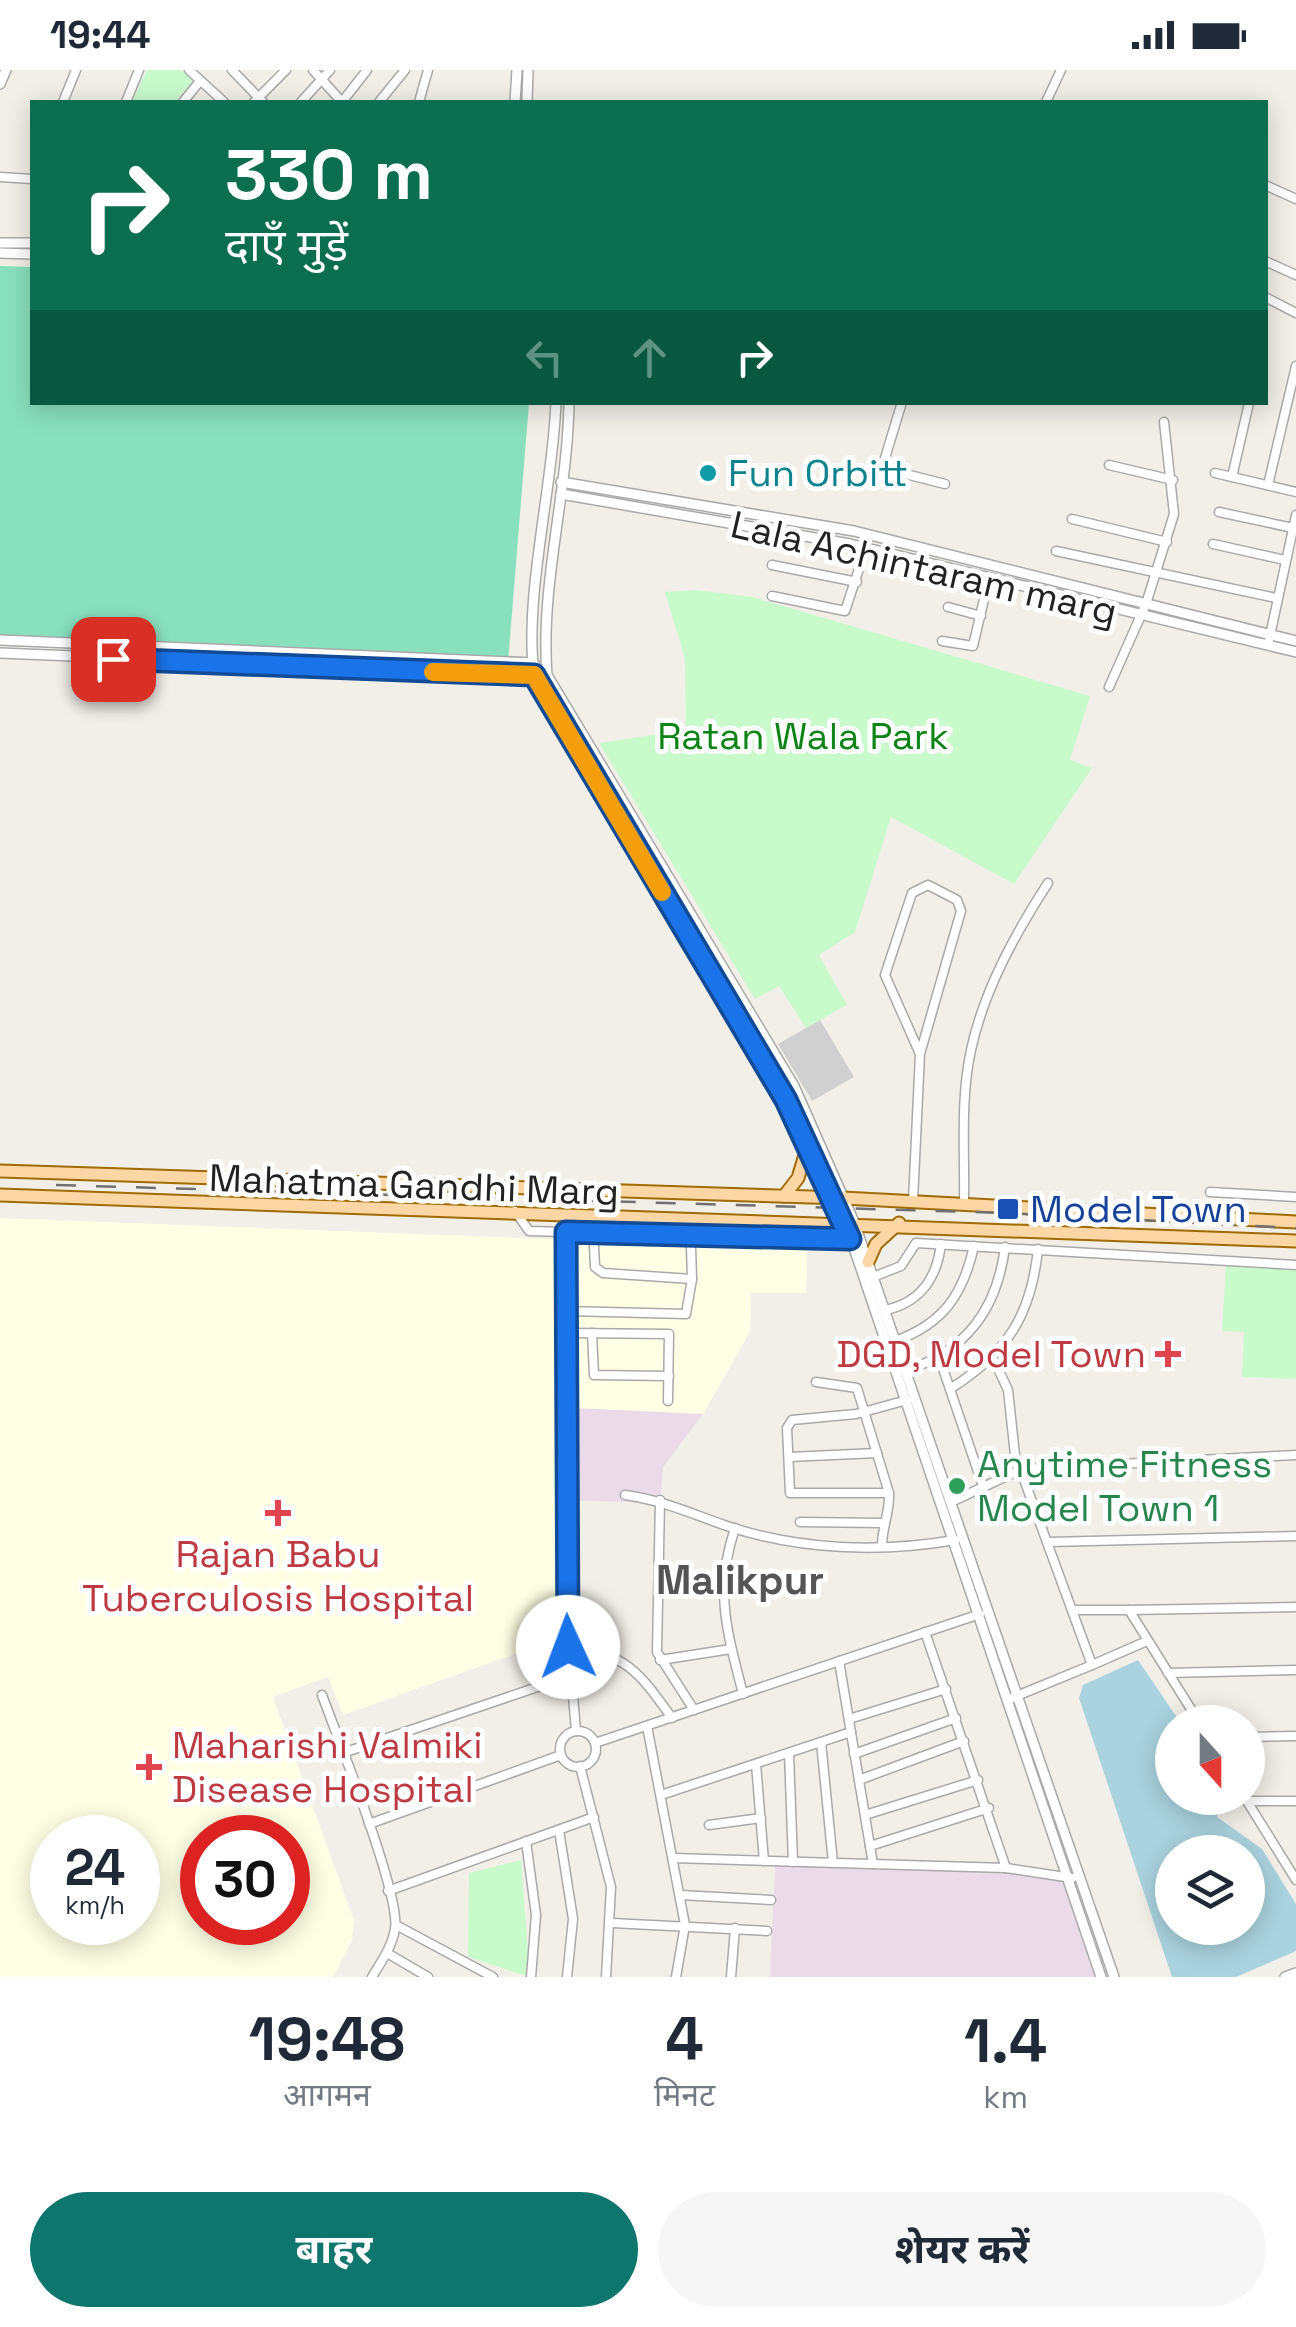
<!DOCTYPE html>
<html lang="hi">
<meta charset="utf-8">
<style>
body{margin:0;font-family:"Space Grotesk","Noto Sans Devanagari",sans-serif;background:#f6f6f7;color:#1f2937;height:100vh;display:flex;flex-direction:column;font-size:38px;white-space:nowrap}
*{box-sizing:border-box;margin:0}
p{font-size:32px;color:#747a83}
.icon{flex:none;width:55px;height:55px;fill:none;stroke:currentColor;stroke-width:2;stroke-linecap:round;stroke-linejoin:round}
.map{position:relative;height:1907px;overflow:hidden}
.drawer{display:flex;flex-direction:column;background:#fff;flex:1}
.drawer>*{flex:none}
.banner{position:absolute;left:30px;top:30px;width:1238px;height:305px;border-radius:0px;box-shadow:0 5px 25px #0003;background:#0b6e4f;color:#fff;overflow:hidden}
.needle{width:65px;rotate:159deg}
.tools{position:absolute;left:1155px;top:1635px;display:grid;gap:20px}
.tools a{display:grid;place-items:center;width:110px;height:110px;border-radius:50%;background:#fff;box-shadow:0 5px 25px #0003;font-size:50px}
.speed{position:absolute;left:30px;top:1745px;display:flex;gap:20px;font-size:50px;font-weight:700;text-align:center}
.speed>*{display:grid;place-content:center;width:130px;height:130px;border-radius:50%;background:#fff;box-shadow:0 5px 25px #0003;line-height:1}
.speed small{font-size:25px;font-weight:400}
.speed .limit{border:15px solid #d22;background:#fff;color:#111}
.pin{position:absolute;display:grid;place-items:center;width:85px;height:85px;color:#fff;margin:-42px;border-radius:20px;box-shadow:0 5px 15px #0006}
.me{position:absolute;width:110px;margin:-55px;rotate:358deg;stroke-linejoin:round;filter:drop-shadow(0 0 8px #0008)}
.turn{display:flex;align-items:center;gap:35px;height:210px;padding:0 30px;font-size:45px}
.turn .icon{width:130px;height:130px;stroke-width:2.5}
.turn b{display:block;font-size:70px;line-height:85px}
.lanes{display:flex;align-items:center;height:95px;padding:0 30px;background:#0003;justify-content:center;gap:50px;direction:ltr}
.lanes .off{opacity:.35}
.eta{display:flex;justify-content:space-evenly;align-items:center;height:170px;text-align:center}
.eta b{font-size:60px;font-weight:700;line-height:70px}
.button{display:flex;gap:20px;margin-top:auto;padding:20px 30px}
.button a{flex:1;height:115px;border-radius:60px;background:#0f766e;color:#fff;font-size:40px;font-weight:700;line-height:115px;text-align:center}
.button a+a{background:#f6f6f7;color:#1f2937}
.status{display:flex;justify-content:space-between;align-items:center;height:70px;padding:0 50px;background:#fff;direction:ltr}
.status svg{height:28px;fill:currentColor}
.map>svg:first-child{display:block}
</style>
<div class="status"><b>19:44</b><svg viewBox="0 0 49 12"><path d="M0 12V9h3v3zM5 12V6h3v6zM10 12V3h3v9zM15 12V0h3v12zM26 1h20v11H26zM47 4h2v5h-2z"/></svg></div>
<div class="map">
<svg width="1296" height="1907" viewBox="0 0 1296 1907">
<rect width="100%" height="100%" fill="#f2efe9"/>
<g fill="#ebdbe8">
<path d="M567,1337L703,1344L663,1397L660,1433L566,1430Z"/>
<path d="M775,1795L1061,1803L1097,1907H770Z"/>
</g>
<path fill="#ffffe5" fill-rule="evenodd" d="M0,1148L807,1179L806,1223H751L750,1262L703,1344L556,1337L557,1569L343,1645L328,1607L273,1627L354,1851L352,1871L333,1907H0ZM52,1768H138V1852H52ZM202,1768H288V1852H202Z"/>
<path fill="#d0d0d0" d="M820,950L854,1007L812,1031L778,974Z"/>
<g fill="#c8facc">
<path d="M147,0H181L194,10L175,32H132Z"/>
<path d="M696,520L753,527L1090,626L1070,690L1092,698L1014,814L891,747L855,862L819,885L847,935L806,958L779,916L755,929L599,673L686,660L685,589L665,522Z"/>
<path d="M1226,1195L1296,1200V1309L1242,1307L1244,1262L1222,1261Z"/>
<path d="M521,1790L530,1907L468,1887L469,1803Z"/>
</g>
<path fill="#88e0be" d="M0,196L32,197V332L529,333L508,592L0,568Z"/>
<path fill="#aad3df" fill-rule="evenodd" d="M1138,1590L1180,1652H1172V1728H1221L1217,1747L1262,1779L1296,1834V1881L1236,1907H1172L1079,1628L1083,1615ZM1172,1782H1248V1858H1172Z"/>
<g fill="none" stroke-linecap="round" stroke-linejoin="round">
<defs>
<g id="minor">
<path d="M189,0L224,32"/>
<path d="M232,0L263,32"/>
<path d="M313,0L342,32"/>
<path d="M63,32L76,0"/>
<path d="M126,32L139,0"/>
<path d="M183,32L200,11"/>
<path d="M254,32L286,0"/>
<path d="M301,32L330,0"/>
<path d="M342,32L367,0"/>
<path d="M379,32L405,0"/>
<path d="M419,32L428,0"/>
<path d="M1046,32L1061,0"/>
<path d="M0,107L32,109"/>
<path d="M1265,115L1296,129"/>
<path d="M1265,191L1296,205"/>
<path d="M1265,227L1296,243"/>
<path d="M902,332L882,398L945,414"/>
<path d="M1109,395L1173,410"/>
<path d="M1215,403L1296,422"/>
<path d="M1232,407L1249,333"/>
<path d="M1268,415L1296,296"/>
<path d="M1219,442L1293,458"/>
<path d="M1072,449L1167,472"/>
<path d="M1213,474L1285,490"/>
<path d="M1056,481L1276,528"/>
<path d="M772,495L857,512"/>
<path d="M772,526L845,541L866,478"/>
<path d="M948,537L981,546"/>
<path d="M942,571L973,576L989,508"/>
<path d="M1268,575L1296,445"/>
<path d="M1109,617L1146,534L1174,444L1164,352"/>
<path d="M1210,1122L1296,1127"/>
<path d="M913,1131L920,984L885,905L912,823L928,815L957,830L961,841L920,984"/>
<path d="M964,1134C965,1083 960,1030 971,980C984,920 1015,864 1048,813"/>
<path d="M515,1141L529,1161L566,1162L567,1556L576,1661"/>
<path d="M567,1145L566,1162L850,1169"/>
<path d="M594,1175L595,1197L603,1203L692,1209"/>
<path d="M873,1207L901,1196L916,1173L1296,1195"/>
<path d="M885,1240C920,1233 937,1208 941,1174"/>
<path d="M567,1241L686,1244L692,1209L691,1177"/>
<path d="M567,1263L669,1264L668,1331"/>
<path d="M592,1263L594,1305L669,1306"/>
<path d="M895,1271C943,1254 963,1225 974,1176"/>
<path d="M939,1287L984,1419"/>
<path d="M993,1288L1008,1320L1015,1385L1092,1595L1147,1571"/>
<path d="M905,1301C966,1281 997,1240 1005,1177"/>
<path d="M816,1312L857,1318L889,1423H790L787,1358L792,1350L856,1344L907,1330"/>
<path d="M950,1319C1007,1283 1031,1246 1038,1179"/>
<path d="M789,1387L877,1383"/>
<path d="M625,1425C662,1430 692,1444 727,1456C799,1480 880,1483 955,1470"/>
<path d="M660,1430L657,1582L694,1640"/>
<path d="M951,1432L1022,1399L1296,1385"/>
<path d="M800,1452L883,1453"/>
<path d="M735,1458C714,1521 727,1561 743,1624"/>
<path d="M1049,1472L1296,1466"/>
<path d="M882,1476C882,1456 890,1443 889,1423"/>
<path d="M1072,1540H1129L1199,1652"/>
<path d="M1129,1540L1296,1537"/>
<path d="M925,1562L1006,1798"/>
<path d="M568,1577C626,1583 639,1602 672,1648"/>
<path d="M660,1590L731,1579"/>
<path d="M839,1591L873,1794"/>
<path d="M1168,1603L1296,1600"/>
<path d="M322,1625C337,1666 401,1825 395,1859C392,1877 381,1892 372,1907"/>
<path d="M1007,1630L1092,1595"/>
<path d="M849,1649L946,1619"/>
<path d="M647,1656L685,1855L676,1907"/>
<circle cx="578" cy="1679" r="18"/>
<path d="M1248,1667L1296,1666"/>
<path d="M821,1672L833,1793"/>
<path d="M595,1673L980,1544"/>
<path d="M343,1683L570,1606"/>
<path d="M789,1683L793,1792"/>
<path d="M854,1684L956,1648"/>
<path d="M756,1694L764,1791"/>
<path d="M580,1696L611,1817L606,1907"/>
<path d="M859,1710L964,1671"/>
<path d="M661,1725L851,1662"/>
<path d="M1245,1728L1296,1810"/>
<path d="M1247,1731H1296"/>
<path d="M865,1745L978,1710"/>
<path d="M369,1754L561,1685"/>
<path d="M709,1755L761,1748"/>
<path d="M559,1760L573,1849L567,1907"/>
<path d="M526,1771L536,1845L531,1907"/>
<path d="M870,1776L989,1738"/>
<path d="M673,1788L1006,1798L1072,1808"/>
<path d="M388,1821L594,1747"/>
<path d="M680,1825L771,1830"/>
<path d="M612,1853L767,1861"/>
<path d="M396,1855L493,1907"/>
<path d="M387,1883L428,1907"/>
<path d="M731,1907L735,1858"/>
</g>
<g id="tertiary">
<path d="M0,14L6,0"/>
<path d="M515,32L517,0"/>
<path d="M527,32L528,0"/>
<path d="M0,173H32"/>
<path d="M0,183L32,184"/>
<path d="M556,332C553,418 524,524 534,605L786,1029L855,1181L1101,1907"/>
<path d="M569,332C568,423 540,514 547,605L794,1016L854,1152L1114,1907"/>
<path d="M561,412L854,461L1296,571"/>
<path d="M561,424L850,474L1296,582"/>
<path d="M0,570L534,593"/>
<path d="M0,583L537,605"/>
<path d="M1285,1907L1296,1903"/>
</g>
<g id="primary">
<path d="M0,1101L843,1128L1296,1152"/>
<path d="M0,1125L1296,1171"/>
<path d="M784,1126L798,1108L807,1078"/>
<path d="M868,1192L876,1174L899,1153"/>
</g>
</defs>
<use href="#minor" stroke="#a9a9a9" stroke-width="11"/>
<use href="#tertiary" stroke="#a9a9a9" stroke-width="12"/>
<use href="#primary" stroke="#a06b00" stroke-width="15"/>
<use href="#minor" stroke="#fff" stroke-width="8"/>
<use href="#tertiary" stroke="#fff" stroke-width="9"/>
<use href="#primary" stroke="#fcd6a4" stroke-width="11"/>
<path stroke="#707070" stroke-width="2.5" stroke-dasharray="20 20" stroke-linecap="butt" d="M56,1115L1007,1143L1296,1158"/>
</g>
<g fill="none" stroke-linecap="round" stroke-linejoin="round">
<defs>
<path id="route" d="M113,589L534,605L786,1030L850,1169L566,1162L568,1577"/>
</defs>
<use href="#route" stroke="#114b97" stroke-width="25"/>
<use href="#route" stroke="#1a73e8" stroke-width="18"/>
<path stroke="#f59e0b" stroke-width="18" d="M433,602L534,605L662,822"/>
</g>
<circle fill="#0f9aa8" stroke="#fff" stroke-width="4" cx="708" cy="403" r="10"/>
<rect fill="#1a4fb4" stroke="#fff" stroke-width="4" x="996" y="1127" width="24" height="24" rx="5"/>
<g fill="#e0444e" stroke="#fff" stroke-width="4">
<path d="M1163 1269h10v10h10v10h-10v10h-10v-10h-10v-10h10z"/>
<path d="M273 1428h10v10h10v10h-10v10h-10v-10h-10v-10h10z"/>
<path d="M144 1682h10v10h10v10h-10v10h-10v-10h-10v-10h10z"/>
</g>
<circle fill="#2e9e5b" stroke="#fff" stroke-width="4" cx="957" cy="1416" r="10"/>
<g text-anchor="middle" dominant-baseline="central" stroke-width="10" stroke-linejoin="round" paint-order="stroke">
<g font-size="38" fill="#0d838f" stroke="#fff" text-anchor="start">
<text x="728" y="403">Fun Orbitt</text>
</g>
<g font-size="38" fill="#222" stroke="#fff">
<text transform="translate(924 498) rotate(13)">Lala Achintaram marg</text>
<text transform="translate(414 1115) rotate(2)">Mahatma Gandhi Marg</text>
</g>
<g font-size="38" fill="#0c8416" stroke="#fff">
<text x="803" y="666">Ratan Wala Park</text>
</g>
<g font-size="38" fill="#164399" stroke="#fff" text-anchor="start">
<text x="1030" y="1139">Model Town</text>
</g>
<g font-size="38" fill="#be3a42" stroke="#fff" text-anchor="end">
<text x="1146" y="1284">DGD, Model Town</text>
<text x="278" y="1484" text-anchor="middle">Rajan Babu<tspan x="278" dy="44">Tuberculosis Hospital</tspan></text>
<text x="172" y="1675" text-anchor="start">Maharishi Valmiki<tspan x="172" dy="44">Disease Hospital</tspan></text>
</g>
<g font-size="38" fill="#27864d" stroke="#fff" text-anchor="start">
<text x="977" y="1394">Anytime Fitness<tspan x="977" dy="44">Model Town 1</tspan></text>
</g>
<g font-size="40" font-weight="bold" fill="#555" stroke="#fff">
<text x="740" y="1510">Malikpur</text>
</g>
</g>
</svg>
<div class="tools">
<a><svg class="needle" viewBox="-14 -14 28 28"><path d="M0-13l5 13h-10z" fill="#e53935"/><path d="M0 13l5-13h-10z" fill="#747a83"/></svg></a>
<a><svg class="icon" aria-label="layers" viewBox="0 0 24 24"><path d="M12 4l9 5-9 5-9-5zM3 14l9 5 9-5"/></svg></a>
</div>
<div class="speed"><div>24<small>km/h</small></div><div class="limit">30</div></div>
<div class="pin" style="left:113px;top:589px;background:#d93025"><svg class="icon" aria-label="arrive" viewBox="0 0 24 24"><path d="M6 21V4h12l-3 4 3 4H6"/></svg></div>
<svg class="me" style="left:568px;top:1577px" viewBox="-20 -20 40 40"><circle r="19" fill="#fff"/><path d="M0-13L10 11 0 6-10 11z" fill="#1a73e8"/></svg>
<div class="banner">
<div class="turn"><svg class="icon" aria-label="right" viewBox="0 0 24 24"><path d="M7 20v-9h11M14 6l5 5-5 5"/></svg><div><b>330 m</b>दाएँ मुड़ें</div></div>
<div class="lanes"><svg class="icon off" aria-label="left" viewBox="0 0 24 24"><path d="M17 20v-9H6M10 6l-5 5 5 5"/></svg><svg class="icon off" aria-label="ahead" viewBox="0 0 24 24"><path d="M12 20V5M6 11l6-6 6 6"/></svg><svg class="icon" aria-label="right" viewBox="0 0 24 24"><path d="M7 20v-9h11M14 6l5 5-5 5"/></svg></div>
</div>
</div>
<section class="drawer">
<div class="eta">
<div><b>19:48</b><p>आगमन</p></div>
<div><b>4</b><p>मिनट</p></div>
<div><b>1.4</b><p>km</p></div>
</div>
<div class="button"><a>बाहर</a><a>शेयर करें</a></div>
</section>
